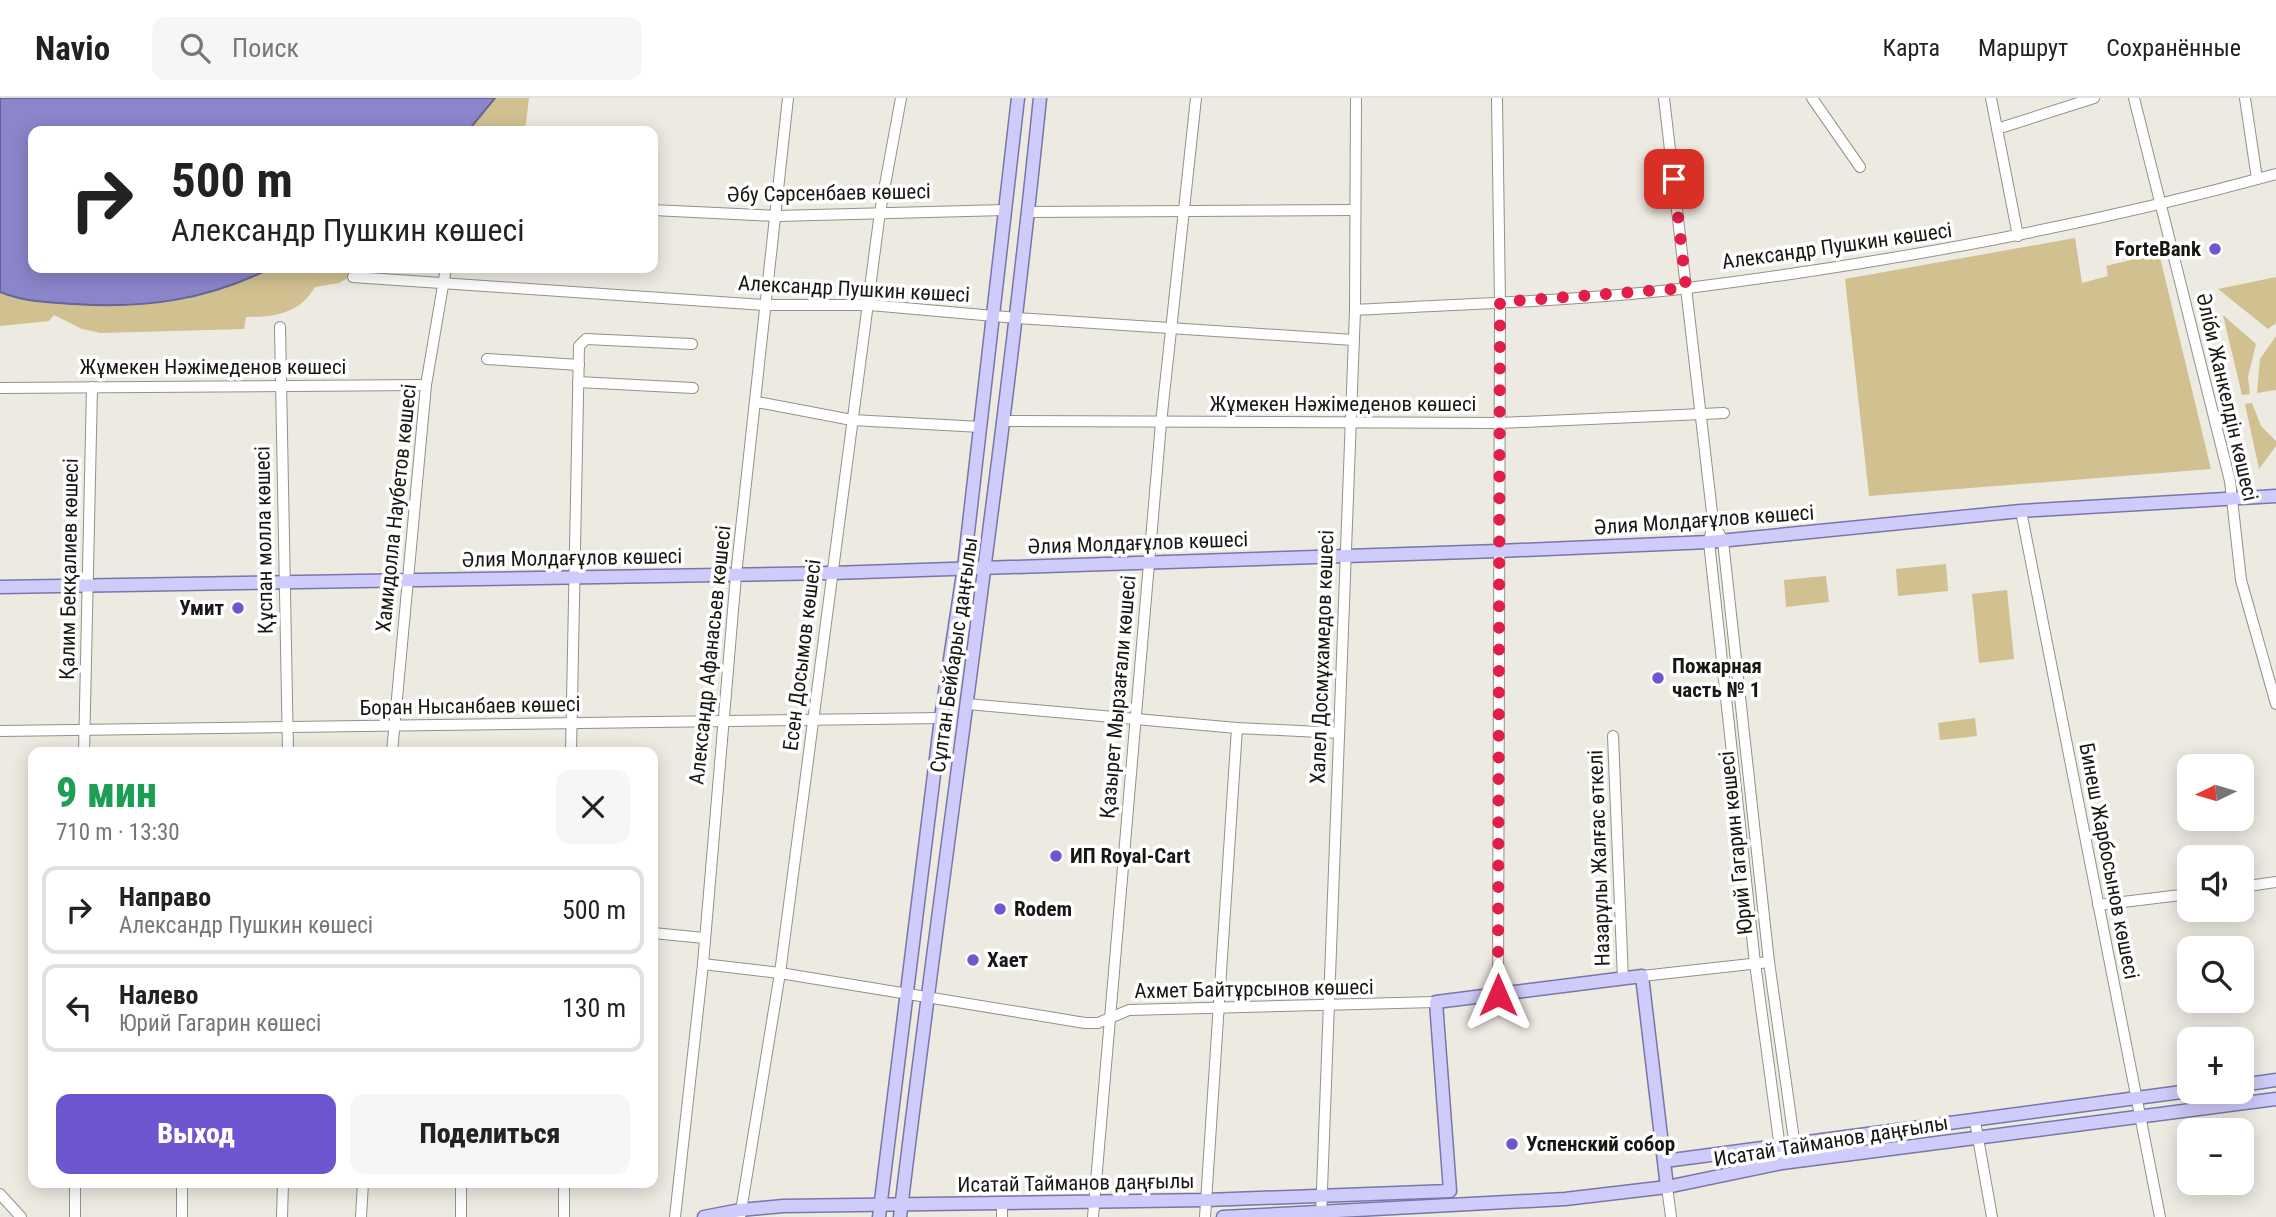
<!DOCTYPE html>
<html lang="ru">
<meta charset="utf-8">
<style>
body{margin:0;font-family:"Roboto Condensed",sans-serif;background:#f6f6f6;color:#222;height:100vh;display:flex;flex-direction:column;font-size:26px;white-space:nowrap}
*{box-sizing:border-box;margin:0}
p{font-size:23px;color:#767676}
.icon{flex:none;width:38px;height:38px;fill:none;stroke:currentColor;stroke-width:2;stroke-linecap:round;stroke-linejoin:round}
.map{position:relative;flex:1;overflow:hidden}
.sheet{position:absolute;left:28px;top:649px;width:630px;height:441px;display:flex;flex-direction:column;background:#fff;border-radius:14px;box-shadow:0 4px 18px #0003}
.sheet>*{flex:none}
.banner{position:absolute;left:28px;top:28px;width:630px;height:147px;border-radius:14px;box-shadow:0 4px 18px #0003;background:#fff;color:#222;overflow:hidden}
.needle{width:46px;rotate:265deg}
.tools{position:absolute;left:2177px;top:656px;display:grid;gap:14px}
.tools a{display:grid;place-items:center;width:77px;height:77px;border-radius:14px;background:#fff;box-shadow:0 4px 18px #0003;font-size:35px}
.pin{position:absolute;display:grid;place-items:center;width:60px;height:60px;color:#fff;margin:-30px;border-radius:14px;box-shadow:0 4px 10px #0006}
.me{position:absolute;width:77px;margin:-38px;rotate:0deg;stroke-linejoin:round;filter:drop-shadow(0 0 5px #0008)}
.turn{display:flex;align-items:center;gap:24px;height:147px;padding:0 28px;font-size:32px}
.turn .icon{width:91px;height:91px;stroke-width:2.5}
.turn b{display:block;font-size:49px;line-height:60px}
.round{display:grid;place-items:center;flex:none;width:74px;height:74px;border-radius:14px;background:#f6f6f6}
.headline{display:flex;align-items:center;justify-content:space-between;height:119px;padding:0 28px}
h1{font-size:42px;font-weight:800;line-height:52px;color:#1e9e55}
.action{display:flex;gap:14px;margin-top:auto;padding:14px 28px}
.action a{flex:1;height:80px;border-radius:14px;background:#6d56d0;color:#fff;font-size:28px;font-weight:800;line-height:80px;text-align:center}
.action a+a{background:#f6f6f6;color:#222}
ul{padding:0;list-style:none}
li{display:flex;align-items:center;gap:21px;height:88px;margin:0 14px 10px;padding:0 14px;border:4px solid #e0e0e0;border-radius:14px}
li div{flex:1}
li b{display:block;font-size:26px}
li em{font-style:normal}
header{display:flex;align-items:center;gap:42px;box-sizing:border-box;height:98px;padding:0 35px;background:#fff;border-bottom:2px solid #e0e0e0}
header strong{font-size:33px}
nav{display:flex;gap:38px;margin-inline-start:auto;font-size:24px}
.search{width:490px;height:63px;background:#f6f6f6;display:flex;align-items:center;gap:18px;box-sizing:border-box;padding:0 24px;border-radius:14px;color:#767676;font-size:26px}
.map>svg:first-child{display:block}
</style>
<header>
<strong>Navio</strong>
<div class="search"><svg class="icon" aria-label="search" viewBox="0 0 24 24"><circle cx="10" cy="10" r="6"/><path d="M15 15l6 6"/></svg>Поиск</div>
<nav><a>Карта</a><a>Маршрут</a><a>Сохранённые</a></nav>
</header>
<div class="map">
<svg width="2276" height="1119" viewBox="0 0 2276 1119">
<rect width="100%" height="100%" fill="#eceae1"/>
<g fill="#d1c191">
<path d="M495,0H529L525,33H468Z"/>
<path d="M2075,140L2082,185L2108,178L2106,168L2159,155L2211,371L1869,398L1845,181Z"/>
<path d="M271,170H365L339,185L315,189C299,216 275,219 246,219L244,231L101,235L82,231L54,217L49,223L0,228V194C22,203 44,204 68,206C141,211 206,203 271,170Z"/>
<path d="M2276,179V225L2268,231L2218,191Z"/>
<path d="M2223,217L2256,246L2248,279L2250,296L2242,297Z"/>
<path d="M2276,238V292L2257,295L2260,261Z"/>
<path d="M2252,305L2261,328L2276,343V348L2259,371L2245,306Z"/>
<path d="M1946,466L1948,493L1898,498L1896,471Z"/>
<path d="M1826,478L1829,504L1786,509L1784,482Z"/>
<path d="M2007,492L2014,561L1979,565L1972,496Z"/>
<path d="M1975,620L1977,638L1940,642L1938,625Z"/>
</g>
<path fill="#8b85cb" stroke="#686494" stroke-width="2" d="M0,0H495L468,33H33V170H271C208,202 144,211 74,206C48,204 24,204 0,194Z"/>
<g fill="none" stroke-linecap="round" stroke-linejoin="round">
<defs>
<g id="minor">
<path d="M1497,0L1500,204L1498,897"/>
<path d="M1664,0L1713,423L1709,444L1755,865L1782,1065"/>
<path d="M1812,0L1860,69"/>
<path d="M1991,0L2018,138"/>
<path d="M2134,0L2230,383L2241,482L2276,606"/>
<path d="M2245,0L2257,81"/>
<path d="M1997,31L2094,0"/>
<path d="M653,112L777,118L1005,112"/>
<path d="M1028,114L1355,112"/>
<path d="M353,179L765,207H870L1017,220L1353,242"/>
<path d="M1355,212C1465,206 1578,203 1688,190C1886,165 2083,129 2276,76"/>
<path d="M280,229L288,654"/>
<path d="M487,261L579,267"/>
<path d="M578,284L693,290"/>
<path d="M0,290L426,287"/>
<path d="M757,304L852,322L981,329"/>
<path d="M1004,323L1500,325L1724,315"/>
<path d="M2021,413L2160,1119"/>
<path d="M1713,424L1723,443L1769,864L1797,1063"/>
<path d="M967,606L1237,630L1339,635"/>
<path d="M0,633L941,620"/>
<path d="M1613,638L1623,881"/>
<path d="M84,654L92,289"/>
<path d="M392,654L426,287L446,170"/>
<path d="M571,654L579,248L586,241L692,246"/>
<path d="M2242,789L2276,784"/>
<path d="M2098,807L2189,796"/>
<path d="M653,835L704,840"/>
<path d="M703,866L780,875L1085,925H1098L1129,912L1436,904"/>
<path d="M1642,878L1769,864"/>
<path d="M1975,1023L1992,1119"/>
<path d="M461,1085V1119"/>
<path d="M1667,1089L1671,1119"/>
<path d="M0,1096L21,1119"/>
<path d="M1002,1104V1119"/>
<path d="M1321,1118L1355,212L1356,0"/>
<path d="M75,1119V1085"/>
<path d="M182,1119V1085"/>
<path d="M282,1119L283,1085"/>
<path d="M361,1119L363,1085"/>
<path d="M564,1119V1085"/>
<path d="M675,1119L703,866L736,477L788,0"/>
<path d="M740,1119L780,875L880,114L901,0"/>
<path d="M1093,1119L1161,325L1196,0"/>
<path d="M1205,1119L1237,630"/>
</g>
<g id="major">
<path d="M0,489L832,475L1498,453L1709,444L2021,413L2276,398"/>
<path d="M2242,987L2276,982"/>
<path d="M1665,1063L2189,993"/>
<path d="M704,1119L740,1112L783,1108L1206,1102L1450,1093L1436,904L1642,878L1667,1089"/>
<path d="M879,1119L941,620L964,469L1018,0"/>
<path d="M900,1119C945,746 1002,374 1040,0"/>
<path d="M1223,1119L1565,1101L1667,1089L1782,1065L2276,1001"/>
</g>
</defs>
<use href="#minor" stroke="#94918a" stroke-width="12"/>
<use href="#major" stroke="#7a76a7" stroke-width="15"/>
<use href="#minor" stroke="#fff" stroke-width="10"/>
<use href="#major" stroke="#cfcbfa" stroke-width="12"/>
</g>
<g fill="none" stroke-linecap="round" stroke-linejoin="round">
<path stroke="#e11d48" stroke-width="12" stroke-dasharray="0 21.6" d="M1498,897L1500,204L1686,190L1674,81"/>
</g>
<g fill="#6d56d0" stroke="#fff" stroke-width="2.5">
<circle cx="2215" cy="151" r="7"/>
<circle cx="238" cy="510" r="7"/>
<circle cx="1658" cy="580" r="7"/>
<circle cx="1056" cy="758" r="7"/>
<circle cx="1000" cy="811" r="7"/>
<circle cx="973" cy="862" r="7"/>
<circle cx="1512" cy="1046" r="7"/>
</g>
<g text-anchor="middle" dominant-baseline="central" stroke-width="7" stroke-linejoin="round" paint-order="stroke">
<g font-size="21" fill="#181714" stroke="#fff">
<text transform="translate(829 95) rotate(-1)">Әбу Сәрсенбаев көшесі</text>
<text transform="translate(1837 148) rotate(-8)">Александр Пушкин көшесі</text>
<text transform="translate(854 191) rotate(3)">Александр Пушкин көшесі</text>
<text x="213" y="269">Жұмекен Нәжімеденов көшесі</text>
<text transform="translate(2227 299) rotate(77)">Әліби Жанкелдін көшесі</text>
<text x="1343" y="306">Жұмекен Нәжімеденов көшесі</text>
<text transform="translate(396 410) rotate(-84)">Хамидолла Наубетов көшесі</text>
<text transform="translate(1704 422) rotate(-4)">Әлия Молдағұлов көшесі</text>
<text transform="translate(264 442) rotate(-91)">Құспан молла көшесі</text>
<text transform="translate(1138 445) rotate(-2)">Әлия Молдағұлов көшесі</text>
<text transform="translate(572 460) rotate(-1)">Әлия Молдағұлов көшесі</text>
<text transform="translate(69 471) rotate(-89)">Қалим Бекқалиев көшесі</text>
<text transform="translate(710 557) rotate(-84)">Александр Афанасьев көшесі</text>
<text transform="translate(802 557) rotate(-83)">Есен Досымов көшесі</text>
<text transform="translate(954 557) rotate(-82)">Сұлтан Бейбарыс даңғылы</text>
<text transform="translate(1322 559) rotate(-88)">Халел Досмұхамедов көшесі</text>
<text transform="translate(1118 599) rotate(-85)">Қазырет Мырзағали көшесі</text>
<text transform="translate(470 608) rotate(-1)">Боран Нысанбаев көшесі</text>
<text transform="translate(1736 745) rotate(-96)">Юрий Гагарин көшесі</text>
<text transform="translate(1599 760) rotate(-92)">Назарұлы Жалғас өткелі</text>
<text transform="translate(2109 763) rotate(79)">Бинеш Жарбосынов көшесі</text>
<text transform="translate(1254 891) rotate(-1)">Ахмет Байтұрсынов көшесі</text>
<text transform="translate(1831 1043) rotate(-9)">Исатай Тайманов даңғылы</text>
<text transform="translate(1076 1085) rotate(-1)">Исатай Тайманов даңғылы</text>
</g>
<g font-size="21" font-weight="bold" fill="#181714" stroke="#fff" text-anchor="start">
<text x="2201" y="151" text-anchor="end">ForteBank</text>
<text x="224" y="510" text-anchor="end">Умит</text>
<text x="1672" y="568">Пожарная<tspan x="1672" dy="24">часть № 1</tspan></text>
<text x="1070" y="758">ИП Royal-Cart</text>
<text x="1014" y="811">Rodem</text>
<text x="987" y="862">Хает</text>
<text x="1526" y="1046">Успенский собор</text>
</g>
</g>
</svg>
<div class="tools">
<a><svg class="needle" viewBox="-14 -14 28 28"><path d="M0-13l5 13h-10z" fill="#e53935"/><path d="M0 13l5-13h-10z" fill="#767676"/></svg></a>
<a><svg class="icon" aria-label="sound" viewBox="0 0 24 24"><path d="M4 9h4l5-4v14l-5-4H4zM17 9q2 3 0 6"/></svg></a>
<a><svg class="icon" aria-label="search" viewBox="0 0 24 24"><circle cx="10" cy="10" r="6"/><path d="M15 15l6 6"/></svg></a>
<a>+</a>
<a>−</a>
</div>
<div class="pin" style="left:1674px;top:81px;background:#d93025"><svg class="icon" aria-label="arrive" viewBox="0 0 24 24"><path d="M6 21V4h12l-3 4 3 4H6"/></svg></div>
<svg class="me" style="left:1498px;top:897px" viewBox="-20 -20 40 40"><path d="M0-17L14 15 0 8-14 15z" fill="#e11d48" stroke="#fff" stroke-width="4"/></svg>
<div class="banner">
<div class="turn"><svg class="icon" aria-label="right" viewBox="0 0 24 24"><path d="M7 20v-9h11M14 6l5 5-5 5"/></svg><div><b>500 m</b>Александр Пушкин көшесі</div></div>
</div>
<section class="sheet">
<div class="headline"><div><h1>9 мин</h1><p>710 m · 13:30</p></div><a class="round"><svg class="icon" aria-label="close" viewBox="0 0 24 24"><path d="M6 6l12 12M18 6L6 18"/></svg></a></div>
<ul>
<li><svg class="icon" aria-label="right" viewBox="0 0 24 24"><path d="M7 20v-9h11M14 6l5 5-5 5"/></svg><div><b>Направо</b><p>Александр Пушкин көшесі</p></div><em>500 m</em></li>
<li><svg class="icon" aria-label="left" viewBox="0 0 24 24"><path d="M17 20v-9H6M10 6l-5 5 5 5"/></svg><div><b>Налево</b><p>Юрий Гагарин көшесі</p></div><em>130 m</em></li>
</ul>
<div class="action"><a>Выход</a><a>Поделиться</a></div>
</section>
</div>
